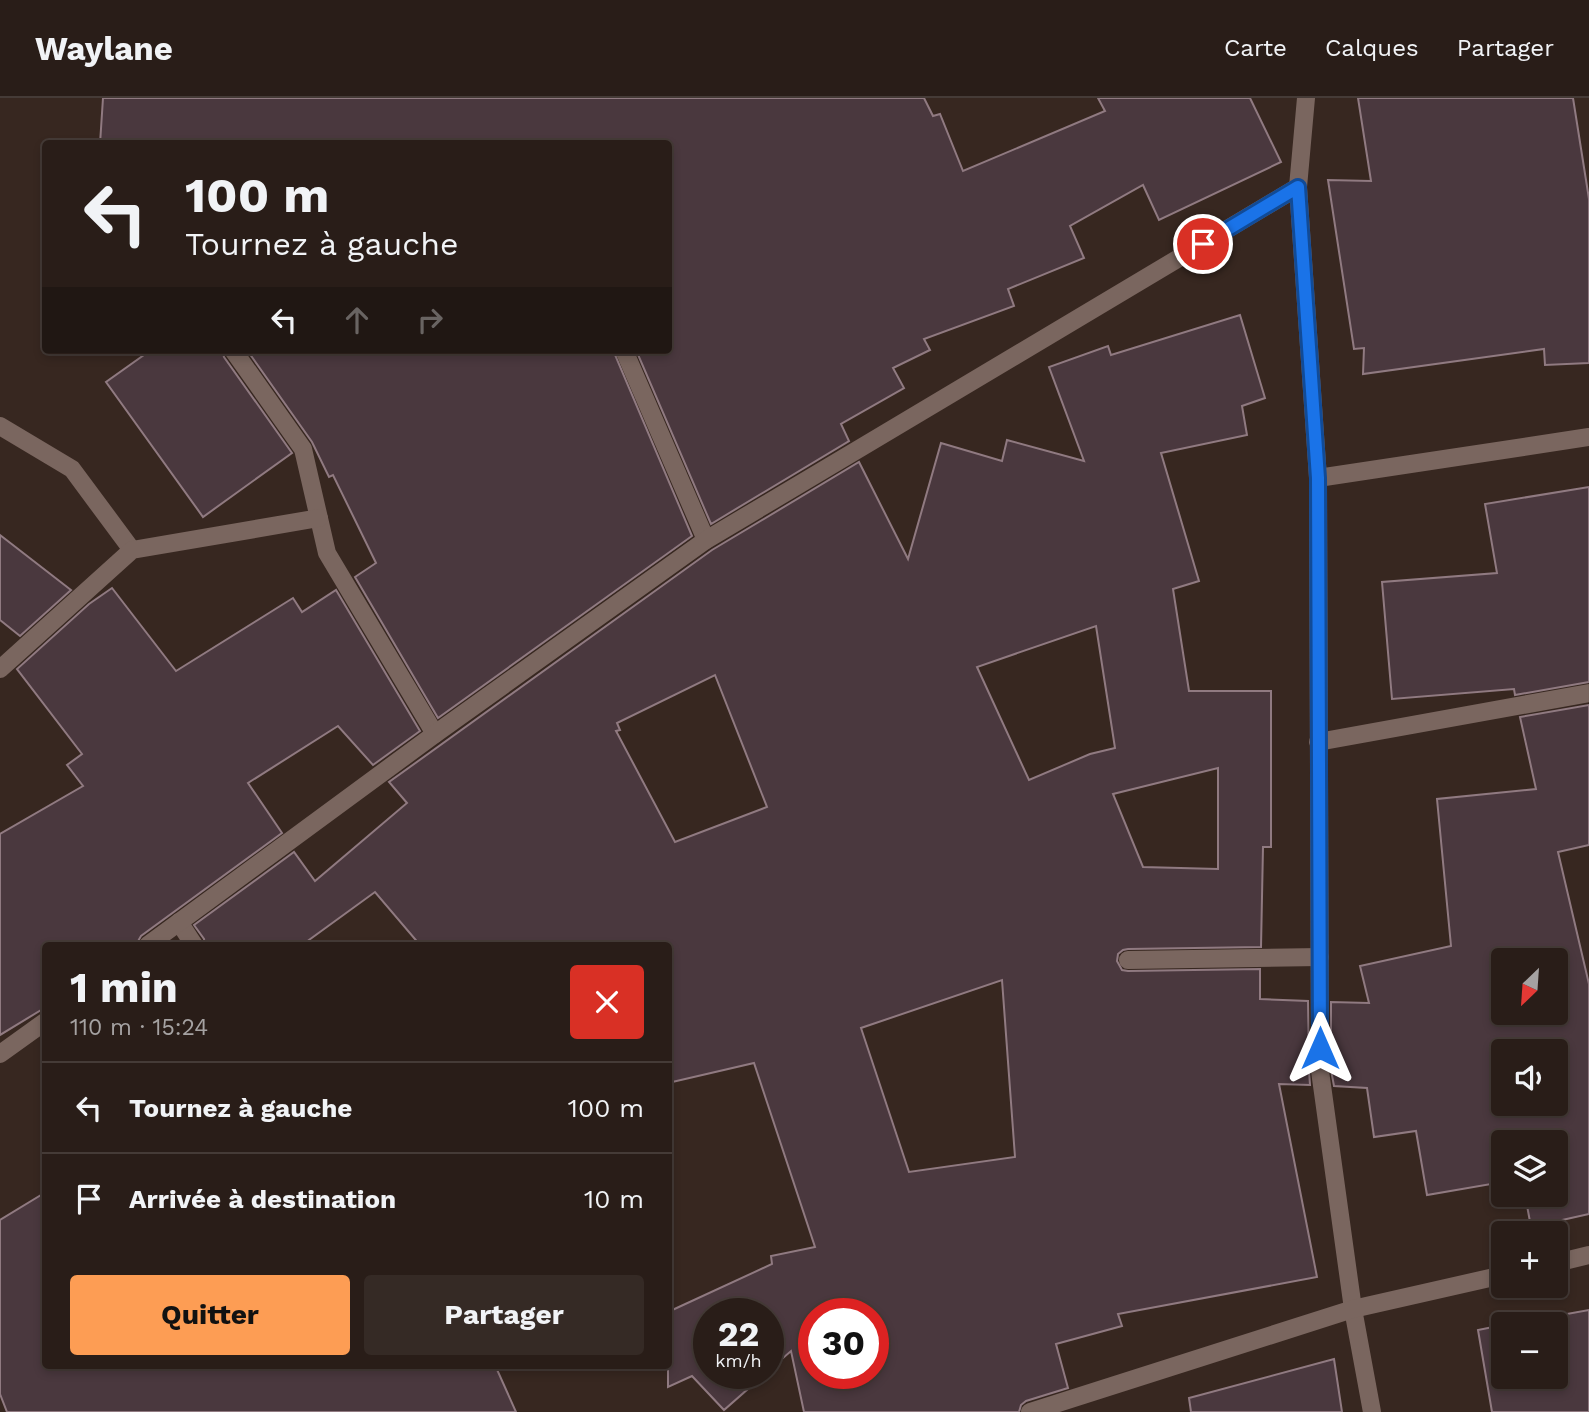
<!DOCTYPE html>
<html lang="fr">
<meta charset="utf-8">
<style>
body{margin:0;font-family:"Work Sans",sans-serif;background:#352a25;color:#f1f3f6;height:100vh;display:flex;flex-direction:column;font-size:26px;white-space:nowrap}
*{box-sizing:border-box;margin:0}
p{font-size:23px;color:#a5a2a2}
.icon{flex:none;width:38px;height:38px;fill:none;stroke:currentColor;stroke-width:2;stroke-linecap:round;stroke-linejoin:round}
.map{position:relative;flex:1;overflow:hidden}
.side{position:absolute;left:42px;top:844px;width:630px;height:427px;display:flex;flex-direction:column;background:#291d18;border-radius:7px;box-shadow:0 4px 10px #0003,0 0 0 2px #453b37}
.side>*{flex:none}
.guide{position:absolute;left:42px;top:42px;width:630px;height:214px;border-radius:7px;box-shadow:0 4px 10px #0003,0 0 0 2px #453b37;background:#291d18;color:#f1f3f6;overflow:hidden}
.needle{width:46px;rotate:205deg}
.fabs{position:absolute;left:1491px;top:850px;display:grid;gap:14px}
.fabs a{display:grid;place-items:center;width:77px;height:77px;border-radius:7px;background:#291d18;box-shadow:0 4px 10px #0003,0 0 0 2px #453b37;font-size:35px}
.speed{position:absolute;left:693px;top:1200px;display:flex;gap:14px;font-size:35px;font-weight:700;text-align:center}
.speed>*{display:grid;place-content:center;width:91px;height:91px;border-radius:50%;background:#291d18;box-shadow:0 4px 10px #0003,0 0 0 2px #453b37;line-height:1}
.speed small{font-size:18px;font-weight:400}
.speed .limit{border:10px solid #d22;background:#fff;color:#111}
.pin{position:absolute;display:grid;place-items:center;width:60px;height:60px;color:#fff;margin:-30px;border:4px solid #fff;border-radius:50%;box-shadow:0 2px 7px #0007}
.me{position:absolute;width:77px;margin:-38px;rotate:0deg;stroke-linejoin:round;filter:drop-shadow(0 0 5px #0008)}
.turn{display:flex;align-items:center;gap:24px;height:147px;padding:0 28px;font-size:32px}
.turn .icon{width:91px;height:91px;stroke-width:2.5}
.turn b{display:block;font-size:49px;line-height:60px}
.lanes{display:flex;align-items:center;height:66px;padding:0 28px;background:#0003;justify-content:center;gap:35px;direction:ltr}
.lanes .off{opacity:.35}
.round{display:grid;place-items:center;flex:none;width:74px;height:74px;border-radius:7px;background:#352a25}
.head{display:flex;align-items:center;justify-content:space-between;height:119px;padding:0 28px}
h1{font-size:42px;font-weight:700;line-height:52px}
.cta{display:flex;gap:14px;margin-top:auto;padding:14px 28px}
.cta a{flex:1;height:80px;border-radius:7px;background:#fd9d54;color:#111;font-size:28px;font-weight:700;line-height:80px;text-align:center}
.cta a+a{background:#352a25;color:#f1f3f6}
ul{padding:0;list-style:none}
li{display:flex;align-items:center;gap:21px;height:91px;padding:0 28px;border-top:2px solid #453b37}
li div{flex:1}
li b{display:block;font-size:26px}
li em{font-style:normal}
header{display:flex;align-items:center;gap:42px;box-sizing:border-box;height:98px;padding:0 35px;background:#291d18;border-bottom:2px solid #453b37}
header strong{font-size:33px}
nav{display:flex;gap:38px;margin-inline-start:auto;font-size:24px}
.map>svg:first-child{display:block}
</style>
<header>
<strong>Waylane</strong>
<nav><a>Carte</a><a>Calques</a><a>Partager</a></nav>
</header>
<div class="map">
<svg width="1589" height="1314" viewBox="0 0 1589 1314">
<rect width="100%" height="100%" fill="#372720"/>
<g fill="#4a383e" stroke="#907a81" stroke-width="2" fill-rule="evenodd">
<path d="M103,0H924L933,18L940,16L963,73L1105,13L1098,0H1250L1281,64L1159,122L1143,87L1070,128L1084,160L1008,191L1014,208L924,241L930,252L893,270L904,290L841,326L849,343L711,426L636,252H668V46H100Z"/>
<path d="M1358,0H1573L1589,101V265L1545,267L1544,251L1363,276L1364,250L1354,251L1328,82L1371,83Z"/>
<path d="M1240,217L1265,300L1242,308L1247,337L1161,355L1199,483L1173,491L1189,593H1271V749H1263L1261,849L1128,851L1123,852L1118,856L1117,863L1122,872L1128,873L1260,871V901L1308,903L1309,973L1310,987L1279,986L1317,1179L1118,1216L1122,1228L1056,1246L1068,1290L1026,1303L1021,1307L1019,1314H804L791,1253L768,1273V1216H709V1276H765L724,1312L692,1278L668,1289V1214L772,1166L771,1158L815,1149L754,965L668,985V847H420L375,794L302,847H205L204,841L194,827L294,754L315,783L407,705L389,684L712,452L859,364L908,461L941,345L1002,363L1007,342L1084,363L1049,269L1108,248L1111,257ZM1096,528L1115,650L1090,656L1029,682L977,569ZM715,577L767,709L675,744L616,633L620,632L617,625ZM1218,670V771L1143,769L1113,696ZM1002,882L1015,1059L909,1074L861,930ZM814,1216H873V1276H814Z"/>
<path d="M151,252H222L224,259L292,355L203,419L106,284Z"/>
<path d="M247,252H613L692,438L438,620L355,479L376,465L333,377L329,379L312,344Z"/>
<path d="M1589,389V584L1515,597L1514,591L1392,601L1382,484L1497,475L1485,406Z"/>
<path d="M0,437L71,492L20,538L0,522Z"/>
<path d="M112,490L176,573L293,500L302,514L336,492L420,633L373,667L338,628L248,685L282,735L141,838L137,845L133,847H46V909L0,937V736L83,688L67,667L82,656L17,571L89,506Z"/>
<path d="M1589,607V747L1558,754L1589,886V1116L1531,1129L1525,1097H1556V1045H1503V1084L1427,1097L1416,1033L1374,1039L1367,990L1334,988L1331,972V904L1369,905L1360,868L1451,848L1437,701L1536,691L1520,619ZM1503,863H1556V915H1503ZM1503,954H1556V1006H1503Z"/>
<path d="M46,1094V1267H495L516,1314H7L0,1296V1122Z"/>
<path d="M1589,1212V1314H1492L1478,1232L1503,1227V1279H1556V1227H1506Z"/>
<path d="M1334,1261L1342,1314H1191L1189,1300Z"/>
</g>
<g fill="none" stroke-linecap="round" stroke-linejoin="round">
<g stroke="#7a665f" stroke-width="18">
<path d="M233,252L303,351L327,455L435,636"/>
<path d="M624,252L706,442"/>
<path d="M0,328L72,371L132,452"/>
<path d="M0,571L132,452L319,420"/>
<path d="M179,824L194,847"/>
</g>
<g stroke="#7a665f" stroke-width="18">
<path d="M1306,0L1298,89L1318,380L1320,973L1353,1211L1372,1314"/>
<path d="M1318,380L1589,339"/>
<path d="M1318,644L1589,595"/>
<path d="M148,847L435,636L706,442L1298,89"/>
<path d="M1128,862L1320,859"/>
<path d="M0,956L46,923"/>
<path d="M1556,1165L1589,1157"/>
<path d="M1030,1314L1353,1211L1503,1177"/>
</g>
</g>
<g fill="none" stroke-linecap="round" stroke-linejoin="round">
<defs>
<path id="route" d="M1203,146L1298,89L1318,380L1320,950"/>
</defs>
<use href="#route" stroke="#114b97" stroke-width="18"/>
<use href="#route" stroke="#1a73e8" stroke-width="12"/>
</g>
</svg>
<div class="fabs">
<a><svg class="needle" viewBox="-14 -14 28 28"><path d="M0-13l5 13h-10z" fill="#e53935"/><path d="M0 13l5-13h-10z" fill="#a5a2a2"/></svg></a>
<a><svg class="icon" aria-label="sound" viewBox="0 0 24 24"><path d="M4 9h4l5-4v14l-5-4H4zM17 9q2 3 0 6"/></svg></a>
<a><svg class="icon" aria-label="layers" viewBox="0 0 24 24"><path d="M12 4l9 5-9 5-9-5zM3 14l9 5 9-5"/></svg></a>
<a>+</a>
<a>−</a>
</div>
<div class="speed"><div>22<small>km/h</small></div><div class="limit">30</div></div>
<div class="pin" style="left:1203px;top:146px;background:#d93025"><svg class="icon" aria-label="arrive" viewBox="0 0 24 24"><path d="M6 21V4h12l-3 4 3 4H6"/></svg></div>
<svg class="me" style="left:1320px;top:950px" viewBox="-20 -20 40 40"><path d="M0-17L14 15 0 8-14 15z" fill="#1a73e8" stroke="#fff" stroke-width="4"/></svg>
<div class="guide">
<div class="turn"><svg class="icon" aria-label="left" viewBox="0 0 24 24"><path d="M17 20v-9H6M10 6l-5 5 5 5"/></svg><div><b>100 m</b>Tournez à gauche</div></div>
<div class="lanes"><svg class="icon" aria-label="left" viewBox="0 0 24 24"><path d="M17 20v-9H6M10 6l-5 5 5 5"/></svg><svg class="icon off" aria-label="ahead" viewBox="0 0 24 24"><path d="M12 20V5M6 11l6-6 6 6"/></svg><svg class="icon off" aria-label="right" viewBox="0 0 24 24"><path d="M7 20v-9h11M14 6l5 5-5 5"/></svg></div>
</div>
<section class="side">
<div class="head"><div><h1>1 min</h1><p>110 m · 15:24</p></div><a class="round" style="background:#d93025;color:#fff"><svg class="icon" aria-label="close" viewBox="0 0 24 24"><path d="M6 6l12 12M18 6L6 18"/></svg></a></div>
<ul>
<li><svg class="icon" aria-label="left" viewBox="0 0 24 24"><path d="M17 20v-9H6M10 6l-5 5 5 5"/></svg><div><b>Tournez à gauche</b></div><em>100 m</em></li>
<li><svg class="icon" aria-label="arrive" viewBox="0 0 24 24"><path d="M6 21V4h12l-3 4 3 4H6"/></svg><div><b>Arrivée à destination</b></div><em>10 m</em></li>
</ul>
<div class="cta"><a>Quitter</a><a>Partager</a></div>
</section>
</div>
